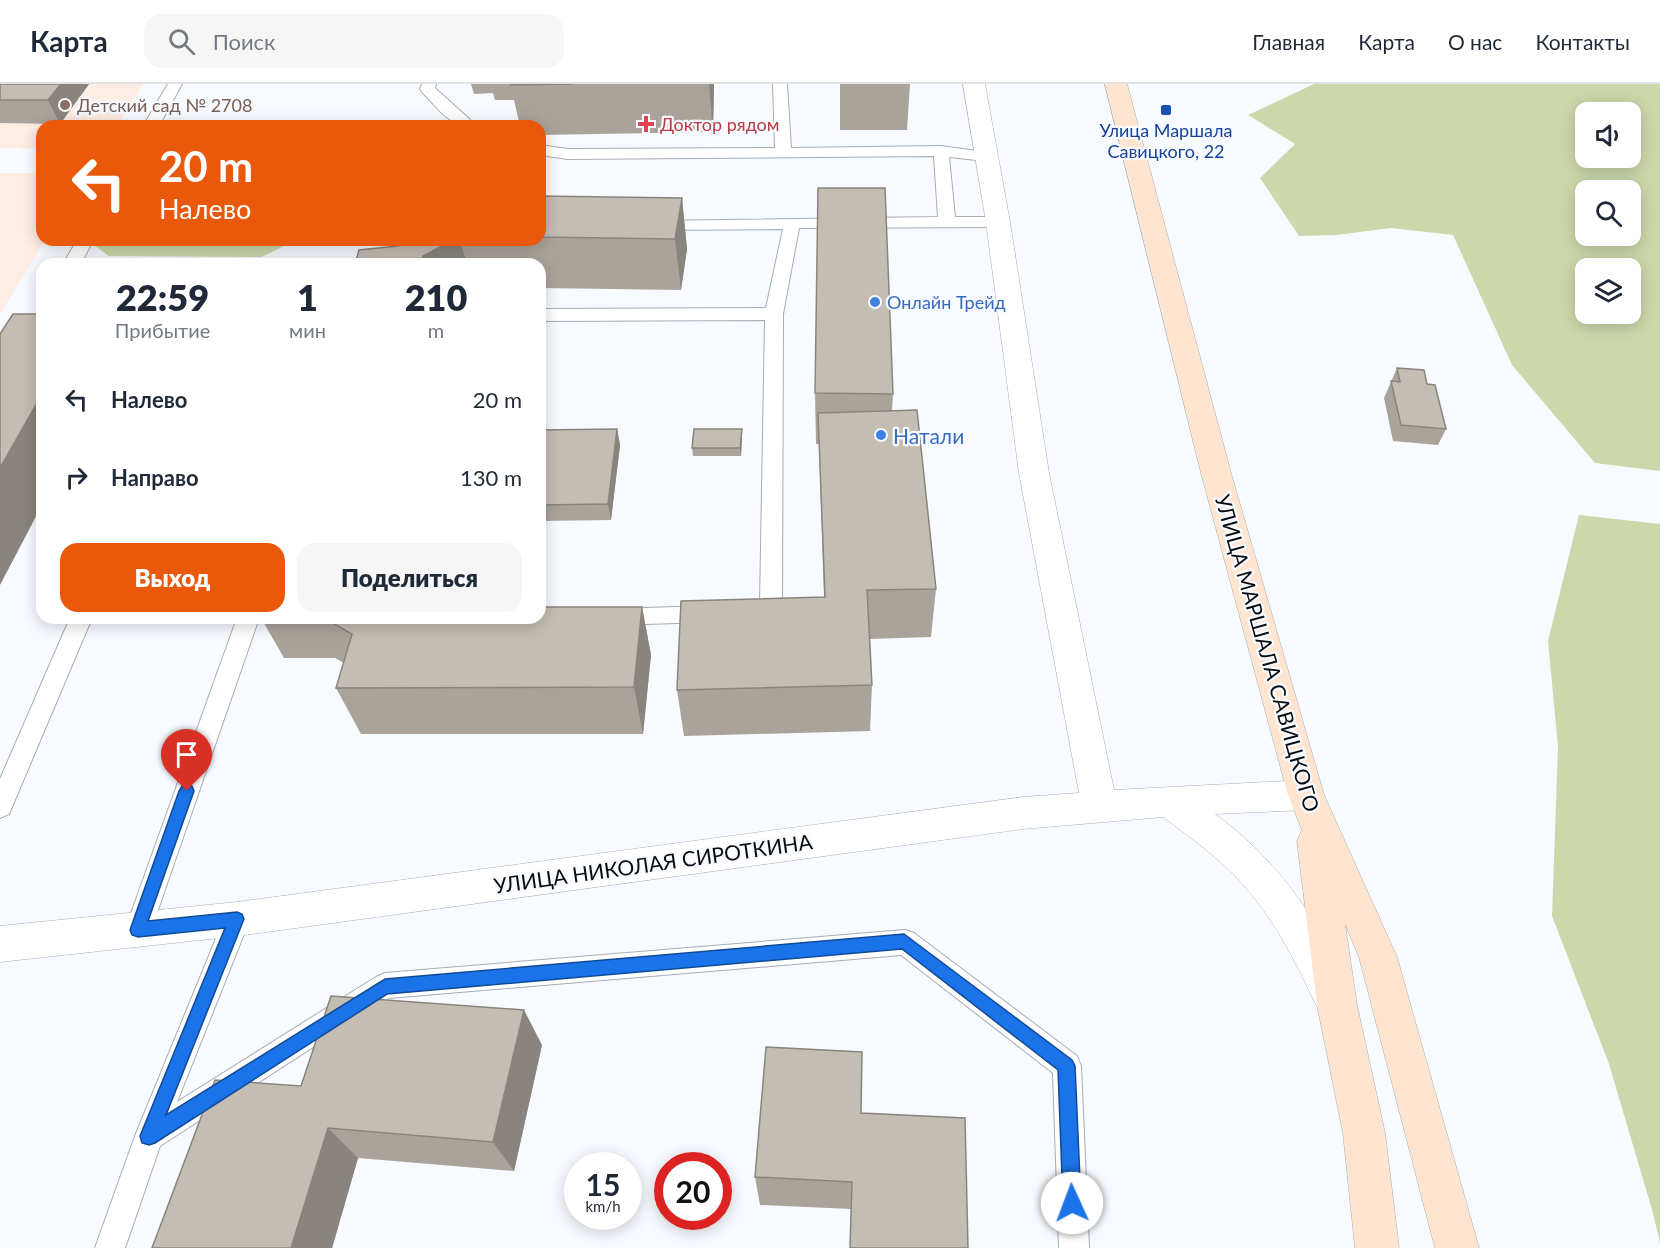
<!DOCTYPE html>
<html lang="ru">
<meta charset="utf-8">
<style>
body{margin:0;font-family:Lato,sans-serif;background:#f6f6f7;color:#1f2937;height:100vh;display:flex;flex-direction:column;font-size:22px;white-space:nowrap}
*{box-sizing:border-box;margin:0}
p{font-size:20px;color:#747a83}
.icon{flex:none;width:33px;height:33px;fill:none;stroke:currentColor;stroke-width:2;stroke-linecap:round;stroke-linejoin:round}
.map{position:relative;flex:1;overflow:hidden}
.panel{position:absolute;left:36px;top:174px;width:510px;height:366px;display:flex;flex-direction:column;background:#fff;border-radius:18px;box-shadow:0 3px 15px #0003}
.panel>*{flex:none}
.top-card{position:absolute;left:36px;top:36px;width:510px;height:126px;border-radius:18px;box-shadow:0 3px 15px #0003;background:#ea580c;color:#fff;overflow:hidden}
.buttons{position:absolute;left:1575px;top:18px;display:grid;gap:12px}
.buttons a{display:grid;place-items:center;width:66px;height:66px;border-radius:12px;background:#fff;box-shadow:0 3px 15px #0003;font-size:30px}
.speed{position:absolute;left:564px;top:1068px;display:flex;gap:12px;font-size:30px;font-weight:700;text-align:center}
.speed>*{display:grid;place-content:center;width:78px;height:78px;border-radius:50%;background:#fff;box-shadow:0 3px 15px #0003;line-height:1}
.speed small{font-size:15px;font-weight:400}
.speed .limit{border:9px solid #d22;background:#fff;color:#111}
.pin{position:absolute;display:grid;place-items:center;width:51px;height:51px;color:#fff;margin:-62px -26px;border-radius:50% 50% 50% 0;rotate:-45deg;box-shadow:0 0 6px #0007}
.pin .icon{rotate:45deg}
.me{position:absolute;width:66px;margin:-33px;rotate:358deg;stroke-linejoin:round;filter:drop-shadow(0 0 4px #0008)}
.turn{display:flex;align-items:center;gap:21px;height:126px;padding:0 24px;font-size:27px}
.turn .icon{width:78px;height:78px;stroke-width:2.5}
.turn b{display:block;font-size:42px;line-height:51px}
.eta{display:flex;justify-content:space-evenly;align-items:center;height:102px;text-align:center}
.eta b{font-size:36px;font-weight:800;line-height:42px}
.button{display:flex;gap:12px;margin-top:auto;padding:12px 24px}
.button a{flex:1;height:69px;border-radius:18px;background:#ea580c;color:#fff;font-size:24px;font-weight:800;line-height:69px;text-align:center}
.button a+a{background:#f6f6f7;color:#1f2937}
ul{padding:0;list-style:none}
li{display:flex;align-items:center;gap:18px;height:78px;padding:0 24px}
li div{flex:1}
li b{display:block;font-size:22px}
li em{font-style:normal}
header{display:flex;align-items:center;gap:36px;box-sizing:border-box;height:84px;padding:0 30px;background:#fff;border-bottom:2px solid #e0e1e3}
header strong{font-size:28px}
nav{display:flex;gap:33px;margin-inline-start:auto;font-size:21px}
.search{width:420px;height:54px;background:#f6f6f7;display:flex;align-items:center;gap:15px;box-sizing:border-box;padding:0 21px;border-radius:18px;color:#747a83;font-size:22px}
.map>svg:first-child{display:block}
</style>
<header>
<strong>Карта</strong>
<div class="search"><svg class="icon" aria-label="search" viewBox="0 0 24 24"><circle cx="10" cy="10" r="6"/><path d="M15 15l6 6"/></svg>Поиск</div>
<nav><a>Главная</a><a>Карта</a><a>О нас</a><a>Контакты</a></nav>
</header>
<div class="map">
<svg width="1660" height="1164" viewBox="0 0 1660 1164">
<rect width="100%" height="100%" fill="#f7fbff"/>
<g fill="#ffece3">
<path d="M0,0H143L117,42H42V65L0,64Z"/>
<path d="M0,89H42V156H45L0,230Z"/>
</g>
<g fill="#ccd8ab" fill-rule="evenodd">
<path d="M1314,0H1660V387L1595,379L1512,281L1453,151L1391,144L1336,151L1299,152L1260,94L1295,60L1248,31ZM1586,28H1630V74H1586ZM1586,106H1630V152H1586ZM1586,184H1630V230H1586Z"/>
<path d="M97,156H286L282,163L262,173L109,172L95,162Z"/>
<path d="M1579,431L1660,440V1159L1653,1129L1609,980L1552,832L1558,663L1548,557Z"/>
</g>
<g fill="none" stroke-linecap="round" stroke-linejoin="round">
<defs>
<g id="lane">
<path d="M168,0H182L159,42H143Z"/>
<path d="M422,0H436L435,4L477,42C447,42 442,28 422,8L420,5Z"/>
<path d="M773,0H787L791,64L941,62L992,69L994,72L986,77L949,73L955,133H998L1006,138L998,143L799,144L783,230L782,527L779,533L754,536L746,534L743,528L746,522L760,519L765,236L540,237V225L766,224L783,145L655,146L647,141L649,137L938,133L934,72L568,75L540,71V61L568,65L775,64Z"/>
<path d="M77,156H93L81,180H63Z"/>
<path d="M709,522L717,524L720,530L717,536L709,538L613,541L605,539L602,533L605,527L613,525Z"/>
<path d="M70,534H92L12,723L9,730L0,734V695Z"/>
<path d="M237,534H259L151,846L147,855L138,858L129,855L125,846Z"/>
<path d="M237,823L246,827L250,835L177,1018L376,893L385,889L905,846L914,849L1077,972L1081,982L1089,1164H1059L1053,989L901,871L389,914L160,1062L125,1164H95L135,1052L224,835L228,827Z"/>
</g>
<path id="street" d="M963,0H985L1010,138L1049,389L1114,706L1306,696L1319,700L1324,711L1319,722L1306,726L1215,730C1280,778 1318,835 1350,908L1344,921L1330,927L1316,921C1295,876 1273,832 1238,795C1216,772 1189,752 1163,733L1023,745L237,852L0,878V842L237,818L1023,713L1079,709L1019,389L986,138Z"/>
<path id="secondary" d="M1105,0H1127L1231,389L1324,711L1397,873L1479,1164H1435L1359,873L1345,840L1357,921L1385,1049L1399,1164H1355L1343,1049L1317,921L1297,757L1302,746L1288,711L1201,389Z"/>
</defs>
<use href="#lane" stroke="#a5adb5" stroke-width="2"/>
<use href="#street" stroke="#a5adb5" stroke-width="1"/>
<use href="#secondary" stroke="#a5adb5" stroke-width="1"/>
<use href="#lane" fill="#fff" fill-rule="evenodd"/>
<use href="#street" fill="#fff" fill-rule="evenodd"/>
<use href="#secondary" fill="#ffe5d0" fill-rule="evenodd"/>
</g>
<g fill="#a9a39b">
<path d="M0,0H89L60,40L0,39Z"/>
<path d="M471,0H714L713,48L540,51V42H520L514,16H495L493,9L474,10Z"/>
<path d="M840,0H910L907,46H840Z"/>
<path d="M540,112L682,114L687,165L681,206L540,204V180H355L398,162L411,156H540Z"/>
<path d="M1397,284L1427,300L1446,345L1438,361L1393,357L1384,314Z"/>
<path d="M815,309L893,310L892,327L936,505L931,553L870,555L872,601L870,647L684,652L677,606L824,513L819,360H816Z"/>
<path d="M617,345L620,361L611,436L540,437V346Z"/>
<path d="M742,354L741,372H693L692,364Z"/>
<path d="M642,523L651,571L643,650H361L336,604L344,579L335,574H284L261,534H540Z"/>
<path d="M542,961L514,1087L358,1074L332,1164L301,1002Z"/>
<path d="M861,1029L968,1164H850L851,1125L760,1121L755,1093Z"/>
</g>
<g fill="#89847e">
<path d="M61,0H89L60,40L48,16Z"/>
<path d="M709,0H714L713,48Z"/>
<path d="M682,114L687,165L681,206L675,155Z"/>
<path d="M453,156H460L467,180H421L423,172Z"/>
<path d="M42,310V421L0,501V384Z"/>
<path d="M617,345L620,361L611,436L608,420Z"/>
<path d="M742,345V354L741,372L740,364Z"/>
<path d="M642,523L651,571L643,650L634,603Z"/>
<path d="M524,926L542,961L514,1087L493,1058Z"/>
<path d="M328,1044L358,1074L332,1164H291Z"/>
</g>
<g fill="#c4bdb4" stroke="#89847e" stroke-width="1.5">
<path d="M0,0H61L48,16H0Z"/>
<path d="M511,0H573L511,1Z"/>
<path d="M818,104H885L893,310L815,309Z"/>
<path d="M540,112L682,114L675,155L540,153Z"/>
<path d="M411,156H453L423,172L421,180H355L359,166L398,162Z"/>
<path d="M13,230H42V310L0,384V250Z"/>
<path d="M1397,284L1424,286L1427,300L1435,301L1446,345L1401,341L1391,297L1400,298Z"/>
<path d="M917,326L936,505L867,506L872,601L677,606L681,517L825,513L818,329Z"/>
<path d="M617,345L608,420L540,421V346Z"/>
<path d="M694,345H742L740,364H692Z"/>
<path d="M540,523H642L634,603L336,604L352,550L324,534H540Z"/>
<path d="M331,912L524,926L493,1058L328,1044L291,1164H152L215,996L301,1002Z"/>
<path d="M766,963L862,968L861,1029L965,1034L968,1164H850L852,1098L755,1093Z"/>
</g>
<path fill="#1a73e8" stroke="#114b97" stroke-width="1.5" d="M187,700L192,702L194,707L148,837L237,828L242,830L244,835L166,1031L385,895L904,850L1072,976L1075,982L1081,1119L1078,1125L1072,1128L1066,1125L1063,1119L1058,986L902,865L387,910L155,1059L149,1061L142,1059L140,1052L225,844L138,853L132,851L130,846L179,707L182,702Z"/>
<circle fill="#8d6e63" stroke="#f7fbff" stroke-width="2" cx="65" cy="21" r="6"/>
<rect fill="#1a4fb4" stroke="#f7fbff" stroke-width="2" x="1160" y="20" width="12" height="12" rx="3"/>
<path fill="#e0444e" stroke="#f7fbff" stroke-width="2" d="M643 31h6v6h6v6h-6v6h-6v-6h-6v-6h6z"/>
<g fill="#3f7fe0" stroke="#f7fbff" stroke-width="2">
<circle cx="875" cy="218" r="6"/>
<circle cx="881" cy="351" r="6"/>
</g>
<g text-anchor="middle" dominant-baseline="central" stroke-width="4.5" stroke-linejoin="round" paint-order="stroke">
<g font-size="18" fill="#785e54" stroke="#f7fbff" text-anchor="start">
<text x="77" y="21">Детский сад № 2708</text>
</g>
<g font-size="18" fill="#be3a42" stroke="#f7fbff" text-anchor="start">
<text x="660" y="40">Доктор рядом</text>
</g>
<g font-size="18" fill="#164399" stroke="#f7fbff">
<text x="1166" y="46">Улица Маршала<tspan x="1166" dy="21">Савицкого, 22</tspan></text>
</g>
<g font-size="18" fill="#366cbe" stroke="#f7fbff" text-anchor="start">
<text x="887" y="218">Онлайн Трейд</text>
</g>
<g font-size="21" fill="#366cbe" stroke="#f7fbff" text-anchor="start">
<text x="893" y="351">Натали</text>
</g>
<g font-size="21" fill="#090c0f" stroke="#f7fbff">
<text transform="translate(1268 569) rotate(74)">УЛИЦА МАРШАЛА САВИЦКОГО</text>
<text transform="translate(653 779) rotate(-8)">УЛИЦА НИКОЛАЯ СИРОТКИНА</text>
</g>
</g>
</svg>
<div class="buttons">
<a><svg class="icon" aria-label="sound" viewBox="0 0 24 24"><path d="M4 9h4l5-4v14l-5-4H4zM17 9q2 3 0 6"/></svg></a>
<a><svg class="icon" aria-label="search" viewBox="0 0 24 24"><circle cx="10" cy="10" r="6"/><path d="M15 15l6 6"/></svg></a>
<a><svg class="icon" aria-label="layers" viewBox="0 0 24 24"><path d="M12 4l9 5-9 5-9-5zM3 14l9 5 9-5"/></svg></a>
</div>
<div class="speed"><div>15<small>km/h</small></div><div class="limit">20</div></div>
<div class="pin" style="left:187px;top:707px;background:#d93025"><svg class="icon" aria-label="arrive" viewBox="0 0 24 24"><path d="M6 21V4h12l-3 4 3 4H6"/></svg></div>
<svg class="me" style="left:1072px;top:1119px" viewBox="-20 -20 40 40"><circle r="19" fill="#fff"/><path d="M0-13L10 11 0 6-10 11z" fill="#1a73e8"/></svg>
<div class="top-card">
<div class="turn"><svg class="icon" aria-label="left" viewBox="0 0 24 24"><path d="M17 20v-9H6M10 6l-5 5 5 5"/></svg><div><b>20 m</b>Налево</div></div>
</div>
<section class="panel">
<div class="eta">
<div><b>22:59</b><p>Прибытие</p></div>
<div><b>1</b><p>мин</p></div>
<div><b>210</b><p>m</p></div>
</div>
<ul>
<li><svg class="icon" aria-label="left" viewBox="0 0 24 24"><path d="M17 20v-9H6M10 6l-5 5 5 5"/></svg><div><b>Налево</b></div><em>20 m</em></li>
<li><svg class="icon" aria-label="right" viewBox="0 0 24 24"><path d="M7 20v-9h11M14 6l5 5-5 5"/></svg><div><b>Направо</b></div><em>130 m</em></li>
</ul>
<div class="button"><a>Выход</a><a>Поделиться</a></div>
</section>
</div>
